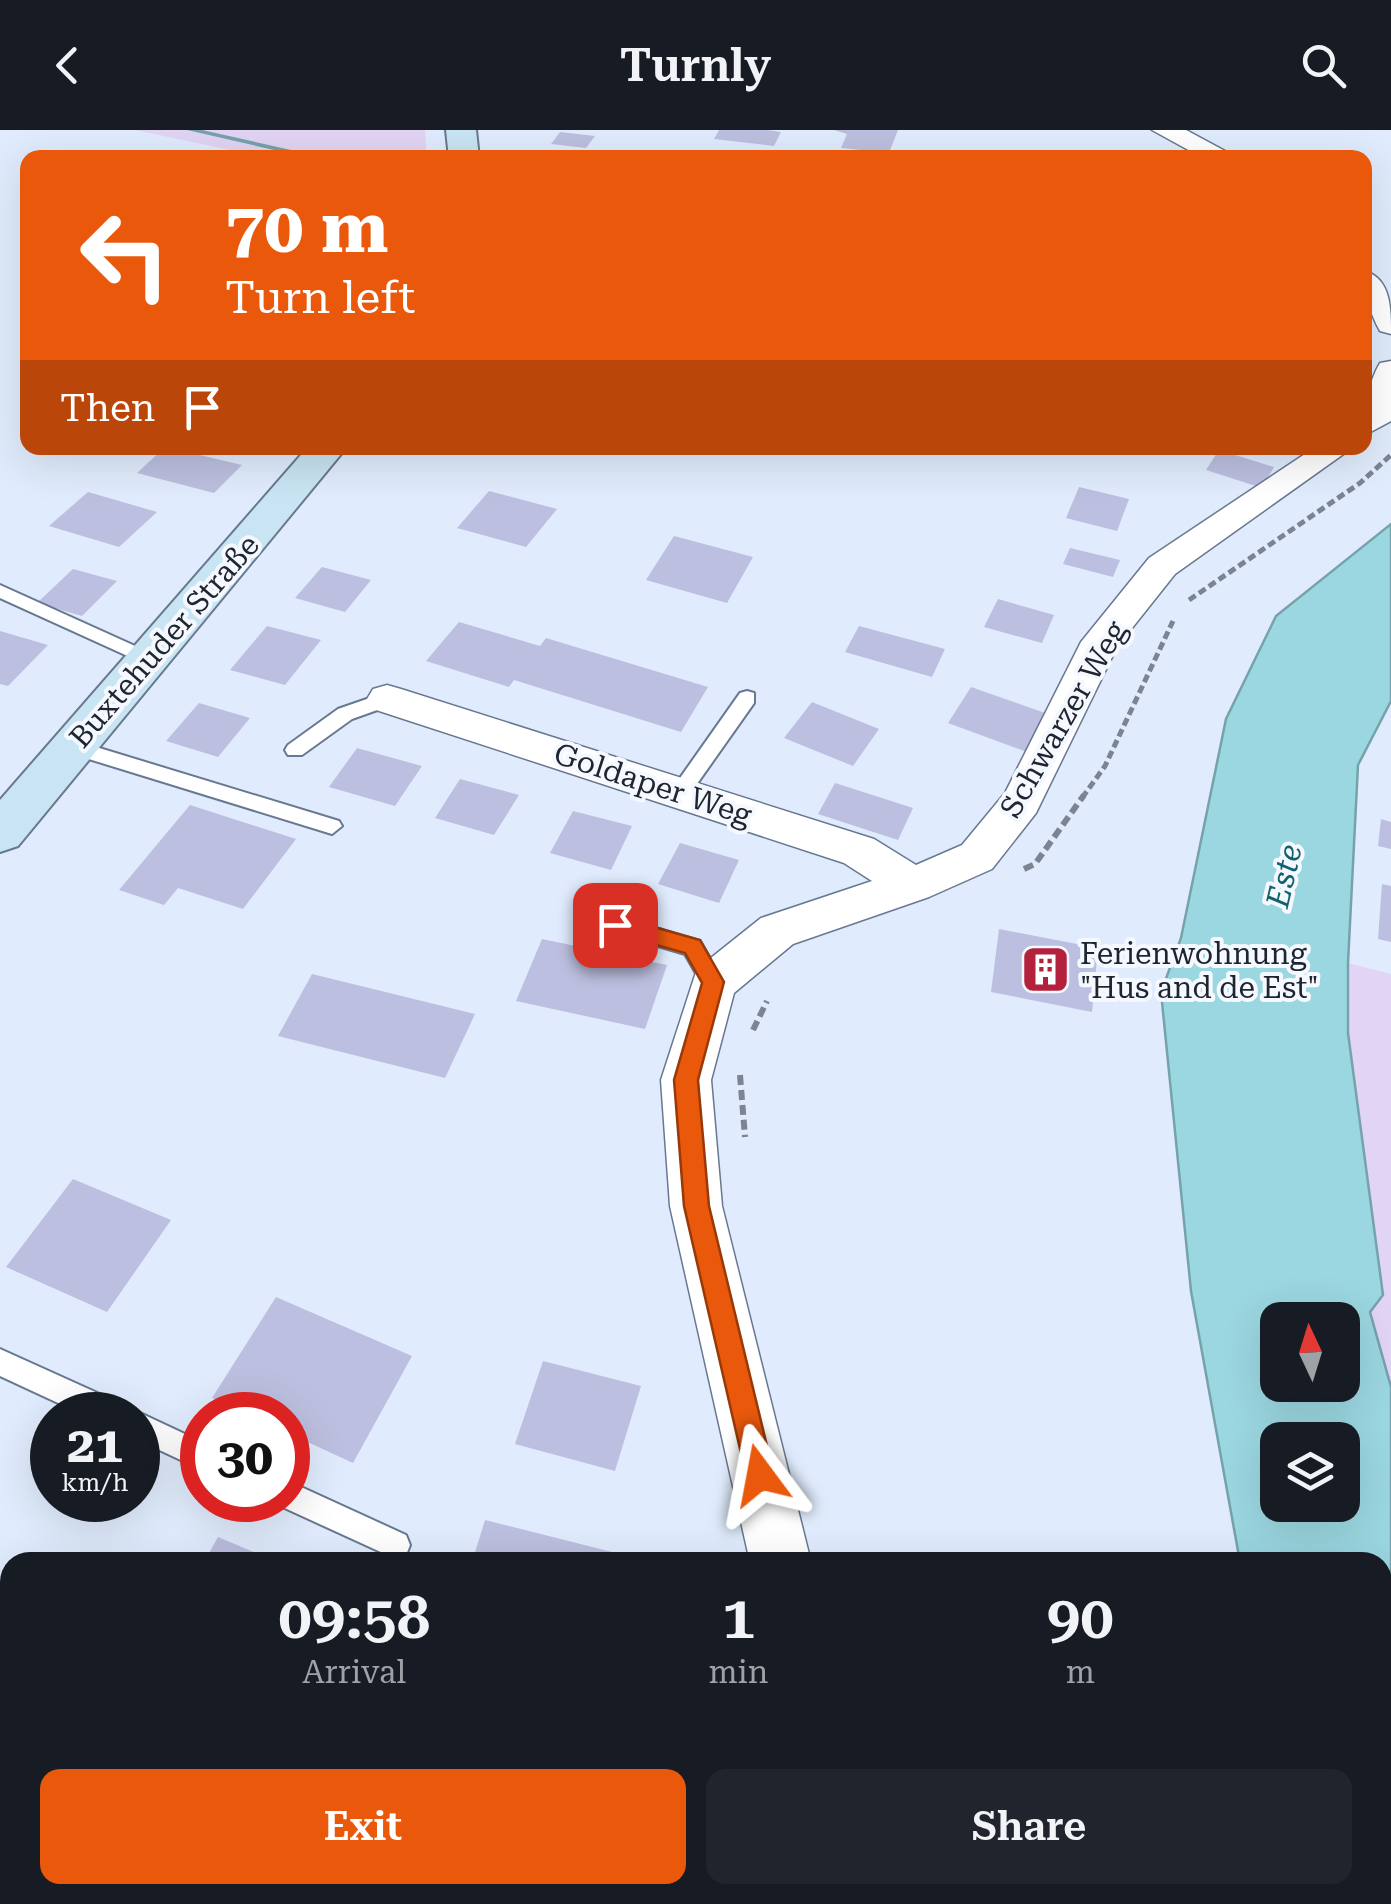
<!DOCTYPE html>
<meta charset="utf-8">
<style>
body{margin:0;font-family:"Roboto Serif",serif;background:#20242c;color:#f1f3f6;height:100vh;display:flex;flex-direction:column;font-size:38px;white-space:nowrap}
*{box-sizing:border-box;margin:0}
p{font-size:32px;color:#9ea1a6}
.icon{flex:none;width:55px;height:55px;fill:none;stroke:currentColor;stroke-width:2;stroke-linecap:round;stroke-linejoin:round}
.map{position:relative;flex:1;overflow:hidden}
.side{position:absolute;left:0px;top:1422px;width:1392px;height:352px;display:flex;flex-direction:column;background:#171b24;border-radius:30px 30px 0 0;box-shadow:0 10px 40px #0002}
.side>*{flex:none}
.top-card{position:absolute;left:20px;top:20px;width:1352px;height:305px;border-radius:20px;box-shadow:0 10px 40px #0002;background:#ea580c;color:#fff;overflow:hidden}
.needle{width:65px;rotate:356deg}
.controls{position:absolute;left:1260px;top:1172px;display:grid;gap:20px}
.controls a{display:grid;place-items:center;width:100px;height:100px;border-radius:20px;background:#171b24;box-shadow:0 10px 40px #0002;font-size:50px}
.speed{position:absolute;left:30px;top:1262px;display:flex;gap:20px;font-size:50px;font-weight:700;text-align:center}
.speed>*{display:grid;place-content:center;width:130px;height:130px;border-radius:50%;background:#171b24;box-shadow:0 10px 40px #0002;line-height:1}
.speed small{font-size:25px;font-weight:400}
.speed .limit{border:15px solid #d22;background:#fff;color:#111}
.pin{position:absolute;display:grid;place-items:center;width:85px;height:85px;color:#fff;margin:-42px;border-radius:20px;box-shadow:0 5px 15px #0006}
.me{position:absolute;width:110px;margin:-55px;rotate:347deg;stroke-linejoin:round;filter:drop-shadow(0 0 8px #0008)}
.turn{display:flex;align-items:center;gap:35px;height:210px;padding:0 40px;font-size:45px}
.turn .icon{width:130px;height:130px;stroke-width:2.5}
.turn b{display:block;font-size:70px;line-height:85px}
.then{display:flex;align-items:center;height:95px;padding:0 40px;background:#0003;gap:20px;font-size:38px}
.eta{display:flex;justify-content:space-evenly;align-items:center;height:170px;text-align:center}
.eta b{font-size:60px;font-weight:600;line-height:70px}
.primary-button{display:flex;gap:20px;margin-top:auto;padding:20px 40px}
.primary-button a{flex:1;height:115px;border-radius:20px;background:#ea580c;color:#fff;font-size:40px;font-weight:600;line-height:115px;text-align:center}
.primary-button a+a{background:#20242c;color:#f1f3f6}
header{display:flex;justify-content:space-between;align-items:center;height:130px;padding:0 40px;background:#171b24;font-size:45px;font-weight:600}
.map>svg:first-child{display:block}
</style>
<header><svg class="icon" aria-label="back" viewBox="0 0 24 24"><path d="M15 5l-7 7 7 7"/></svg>Turnly<svg class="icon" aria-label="search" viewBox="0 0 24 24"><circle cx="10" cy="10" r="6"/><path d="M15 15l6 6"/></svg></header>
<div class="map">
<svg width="1391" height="1774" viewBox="0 0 1391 1774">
<rect width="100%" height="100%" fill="#e0ecfd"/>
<g fill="#e2d4f4">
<path d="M135,0H425L427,27H263Z"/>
<path d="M1348,833L1391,844V1257L1370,1182L1348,903Z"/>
</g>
<path fill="#9bd7e1" stroke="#76a2ac" stroke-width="2.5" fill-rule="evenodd" d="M1391,394V571L1358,635L1348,833V903L1383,1165L1370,1182L1391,1257V1774H1303L1301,1765H1382V1432H1240L1191,1161L1161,862L1181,808L1226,589L1276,486ZM1278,1190H1342V1255H1278ZM1278,1310H1342V1375H1278Z"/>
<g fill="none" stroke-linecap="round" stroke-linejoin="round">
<path fill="#76a2ac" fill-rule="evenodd" d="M187,0H202L327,28H309Z"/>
</g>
<g fill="#bcbfdf">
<path d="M719,0H767L781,2L774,16L714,9Z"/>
<path d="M834,0H898L889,23L841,18L847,4Z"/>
<path d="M560,2L595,6L586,18L551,14Z"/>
<path d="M164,318H170L242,335L214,363L137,343Z"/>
<path d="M1219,320L1274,337L1262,358L1206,340Z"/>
<path d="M1079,357L1129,369L1117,401L1066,388Z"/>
<path d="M489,361L557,379L526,417L457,398Z"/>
<path d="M88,362L157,382L119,417L49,396Z"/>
<path d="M674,406L753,427L727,473L646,450Z"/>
<path d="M1070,418L1120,430L1113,447L1063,434Z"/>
<path d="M322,437L371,450L345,482L295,468Z"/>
<path d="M73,439L117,451L82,486L37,473Z"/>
<path d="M998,469L1054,485L1042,513L984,497Z"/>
<path d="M459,492L540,516L546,508L708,557L681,602L514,550L509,557L426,531Z"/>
<path d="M267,496L321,510L285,555L230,540Z"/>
<path d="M859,496L945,519L932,547L845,522Z"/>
<path d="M0,501L48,515L8,556L0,554Z"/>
<path d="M971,557L1048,584L1027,622L948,593Z"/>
<path d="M812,572L879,599L853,636L784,608Z"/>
<path d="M199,573L250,588L218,627L166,611Z"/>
<path d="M357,618L422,636L395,676L329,657Z"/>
<path d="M460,649L519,665L494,705L435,688Z"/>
<path d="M835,653L913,678L898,710L818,684Z"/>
<path d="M190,675L296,709L243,779L178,758L164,775L119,760Z"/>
<path d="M573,681L632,696L611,740L550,723Z"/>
<path d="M1381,689L1391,692V719L1378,716Z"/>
<path d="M680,713L739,730L719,773L658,754Z"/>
<path d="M1382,754L1391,756V812L1378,809Z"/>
<path d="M999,799L1098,818L1092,882L991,862Z"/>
<path d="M542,809L667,835L645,899L516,871Z"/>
<path d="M312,844L475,884L445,948L278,906Z"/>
<path d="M73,1049L171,1090L107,1182L6,1137Z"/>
<path d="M276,1167L412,1226L353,1333L288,1303V1285H249L212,1268Z"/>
<path d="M543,1231L641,1256L615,1341L515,1314Z"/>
<path d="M485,1390L648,1431V1432H472Z"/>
<path d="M218,1407L277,1432H204Z"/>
<path d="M0,1553L10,1559V1596L0,1611Z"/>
<path d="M958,1765H1079L1080,1774H960Z"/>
</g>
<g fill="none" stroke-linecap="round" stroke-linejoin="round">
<defs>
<g id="lane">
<path d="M0,455L155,525L158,529L149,535L143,533L0,468Z"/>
<path d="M747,561L754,563V573L687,668H673L670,663L673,658L740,563Z"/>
<path d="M387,562L394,564V574L352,589L302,625H288L285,620L288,615L338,579Z"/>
<path d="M73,610L339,691L342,696L332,704L66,622L63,617L66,612Z"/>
<path d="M615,786L700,811L724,853L721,859H705L685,824L607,801L604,795Z"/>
<path d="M0,1219L124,1275L128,1285H84L0,1246Z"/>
<path d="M138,1282L202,1312V1340L138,1310V1285H132Z"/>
<path d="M288,1351L406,1405L410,1415L406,1425L396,1429L278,1375L276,1370H288Z"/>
</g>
<g id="street">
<path d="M1152,0H1186L1238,28H1203Z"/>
<path d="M1365,141C1391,149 1391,179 1391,204L1380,201C1369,182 1365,164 1365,141Z"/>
<path d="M1391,231V291L1365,305C1365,281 1367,254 1380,233Z"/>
<path d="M1314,318H1352L1175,444L1117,517L1036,683L992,739L929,767L793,814L734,863L711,950L722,1076L811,1432H750L670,1076L661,950L697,839L761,788L872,751L844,733L373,579L367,569L373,559L387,555L401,559L874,709L916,735L962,715L1005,663L1081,512L1149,428Z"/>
<path d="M796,1765H866L868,1774H798Z"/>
</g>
<g id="secondary">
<path d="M446,0H476L479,28H449Z"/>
<path d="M307,318H346L18,716L0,722V670Z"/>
</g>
</defs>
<use href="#lane" stroke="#677891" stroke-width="4"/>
<use href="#street" stroke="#677891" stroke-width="3"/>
<use href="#secondary" stroke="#677891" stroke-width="4"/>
<g stroke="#7b8592" stroke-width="5" stroke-dasharray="8 4" stroke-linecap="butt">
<path d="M1189,470L1360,353L1391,325"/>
<path d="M1082,668L1105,636L1173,491"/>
</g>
<g stroke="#7b8592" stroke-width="6" stroke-dasharray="10 5" stroke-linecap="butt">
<path d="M1024,739L1035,734L1084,665"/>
<path d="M753,900L767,871"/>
<path d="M740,945L745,1007"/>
</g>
<path stroke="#7b8592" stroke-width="8" stroke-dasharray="12 6" stroke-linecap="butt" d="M917,1765L919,1774"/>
<use href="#lane" fill="#fff" fill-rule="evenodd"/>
<use href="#street" fill="#fff" fill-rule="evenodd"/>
<use href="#secondary" fill="#c9e4f2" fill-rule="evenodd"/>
</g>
<path fill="#ea580c" stroke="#983908" stroke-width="2.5" d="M615,786L700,810L724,852L698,950L709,1076L774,1345L770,1355L760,1359L750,1355L746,1345L684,1076L674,950L702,853L685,823L607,801L604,795L607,789Z"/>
<defs>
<symbol id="building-square" viewBox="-11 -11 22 22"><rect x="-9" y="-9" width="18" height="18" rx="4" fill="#b3213c" stroke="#f5f9ff"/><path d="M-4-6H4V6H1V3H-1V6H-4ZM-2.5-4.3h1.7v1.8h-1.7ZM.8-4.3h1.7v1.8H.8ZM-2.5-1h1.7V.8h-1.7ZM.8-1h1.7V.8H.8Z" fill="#fff"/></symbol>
</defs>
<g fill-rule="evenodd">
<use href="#building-square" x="1018" y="812" width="55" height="55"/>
</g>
<g text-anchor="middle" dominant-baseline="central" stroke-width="8" stroke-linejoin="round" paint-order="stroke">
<g font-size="30" fill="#1e252f" stroke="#f5f9ff">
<text transform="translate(164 511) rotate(-49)">Buxtehuder Straße</text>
<text transform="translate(1063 589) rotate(-60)">Schwarzer Weg</text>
<text transform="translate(653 654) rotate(18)">Goldaper Weg</text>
</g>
<g font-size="30" fill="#1e252f" stroke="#f5f9ff" text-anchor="start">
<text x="1080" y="823">Ferienwohnung<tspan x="1080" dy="34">"Hus and de Est"</tspan></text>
</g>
<g font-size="32" font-style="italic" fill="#10636e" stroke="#f5f9ff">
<text transform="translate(1284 746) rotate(-77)">Este</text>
</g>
</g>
</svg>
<div class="controls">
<a><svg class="needle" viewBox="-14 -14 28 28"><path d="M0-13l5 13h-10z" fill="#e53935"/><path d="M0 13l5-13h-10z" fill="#9ea1a6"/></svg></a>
<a><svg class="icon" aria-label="layers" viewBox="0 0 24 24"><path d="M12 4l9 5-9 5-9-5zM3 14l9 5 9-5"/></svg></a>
</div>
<div class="speed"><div>21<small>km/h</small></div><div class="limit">30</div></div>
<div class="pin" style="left:615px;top:795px;background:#d93025"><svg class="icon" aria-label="arrive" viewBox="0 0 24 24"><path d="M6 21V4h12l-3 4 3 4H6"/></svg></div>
<svg class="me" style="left:760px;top:1345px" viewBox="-20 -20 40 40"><path d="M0-17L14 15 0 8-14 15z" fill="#ea580c" stroke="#fff" stroke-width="4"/></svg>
<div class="top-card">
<div class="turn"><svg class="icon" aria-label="left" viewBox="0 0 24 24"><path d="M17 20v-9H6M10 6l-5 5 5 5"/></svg><div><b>70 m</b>Turn left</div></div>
<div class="then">Then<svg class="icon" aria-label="arrive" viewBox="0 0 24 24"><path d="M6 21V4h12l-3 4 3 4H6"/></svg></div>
</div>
<section class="side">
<div class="eta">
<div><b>09:58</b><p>Arrival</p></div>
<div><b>1</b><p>min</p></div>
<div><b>90</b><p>m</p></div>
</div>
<div class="primary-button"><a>Exit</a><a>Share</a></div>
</section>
</div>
